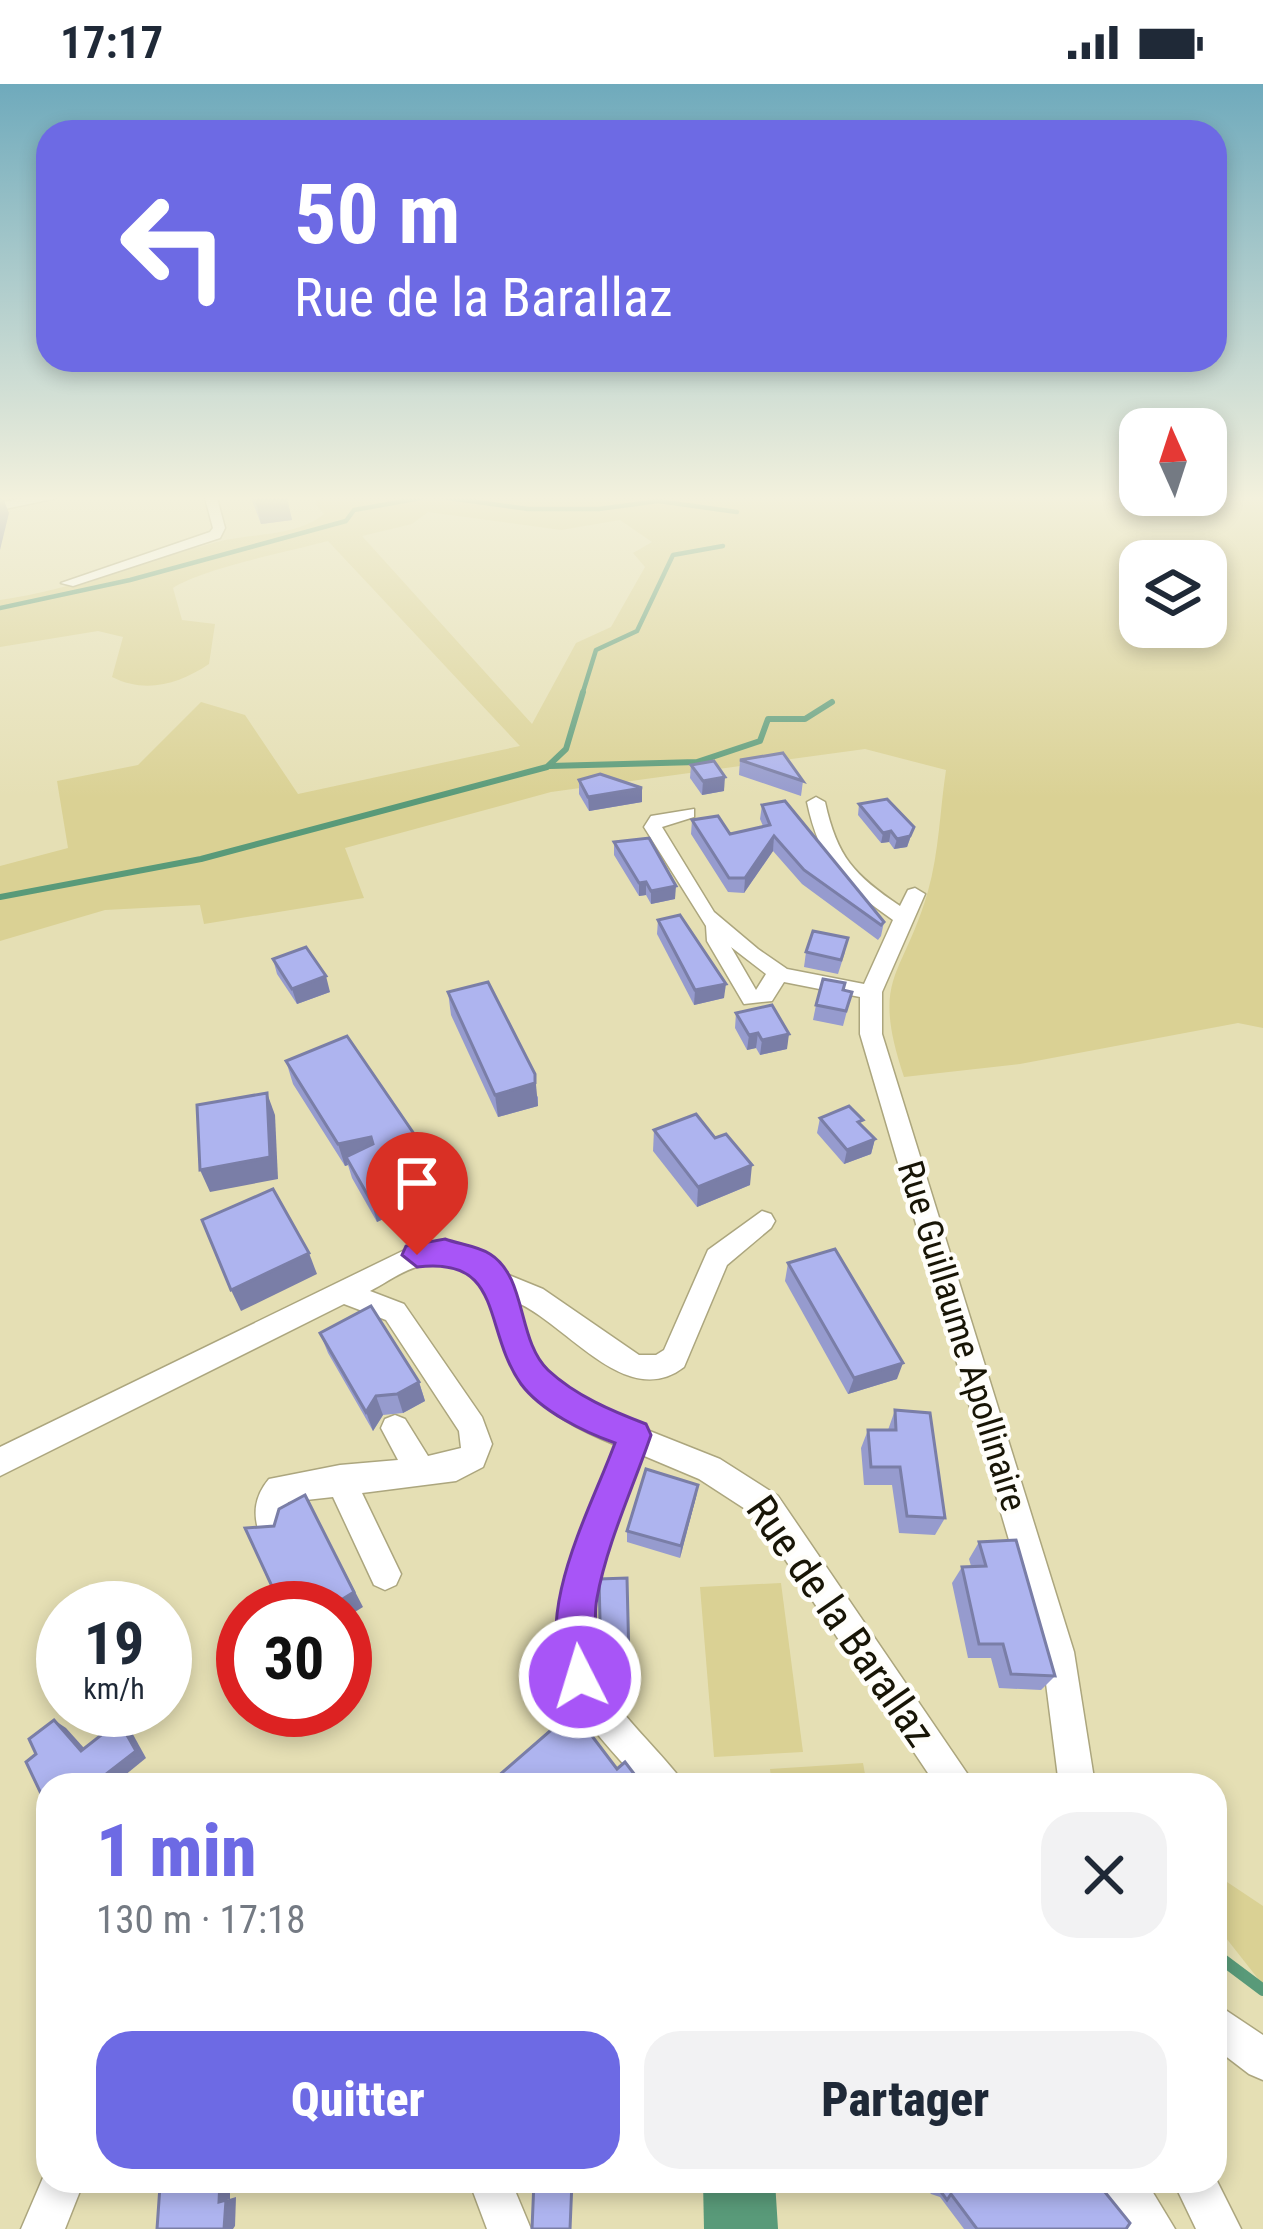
<!DOCTYPE html>
<html lang="fr">
<meta charset="utf-8">
<style>
body{margin:0;font-family:"Roboto Condensed",sans-serif;background:#f2f2f3;color:#1f2937;height:100vh;display:flex;flex-direction:column;font-size:45px;white-space:nowrap}
*{box-sizing:border-box;margin:0}
p{font-size:39px;color:#747a83}
.icon{flex:none;width:66px;height:66px;fill:none;stroke:currentColor;stroke-width:2;stroke-linecap:round;stroke-linejoin:round}
.map{position:relative;flex:1;overflow:hidden}
.details{position:absolute;left:36px;top:1689px;width:1191px;height:420px;display:flex;flex-direction:column;background:#fff;border-radius:36px;box-shadow:0 6px 18px #0003}
.details>*{flex:none}
.hud{position:absolute;left:36px;top:36px;width:1191px;height:252px;border-radius:36px;box-shadow:0 6px 18px #0003;background:#6d6ae4;color:#fff;overflow:hidden}
.needle{width:78px;rotate:357deg}
.fabs{position:absolute;left:1119px;top:324px;display:grid;gap:24px}
.fabs a{display:grid;place-items:center;width:108px;height:108px;border-radius:24px;background:#fff;box-shadow:0 6px 18px #0003;font-size:60px}
.speed{position:absolute;left:36px;top:1497px;display:flex;gap:24px;font-size:60px;font-weight:700;text-align:center}
.speed>*{display:grid;place-content:center;width:156px;height:156px;border-radius:50%;background:#fff;box-shadow:0 6px 18px #0003;line-height:1}
.speed small{font-size:30px;font-weight:400}
.speed .limit{border:18px solid #d22;background:#fff;color:#111}
.pin{position:absolute;display:grid;place-items:center;width:102px;height:102px;color:#fff;margin:-123px -51px;border-radius:50% 50% 50% 0;rotate:-45deg;box-shadow:0 0 12px #0007}
.pin .icon{rotate:45deg}
.me{position:absolute;width:132px;margin:-66px;rotate:355deg;stroke-linejoin:round;filter:drop-shadow(0 0 9px #0008)}
.turn{display:flex;align-items:center;gap:42px;height:252px;padding:0 60px;font-size:54px}
.turn .icon{width:156px;height:156px;stroke-width:2.5}
.turn b{display:block;font-size:84px;line-height:102px}
.round{display:grid;place-items:center;flex:none;width:126px;height:126px;border-radius:36px;background:#f2f2f3}
.summary{display:flex;align-items:center;justify-content:space-between;height:204px;padding:0 60px}
h1{font-size:72px;font-weight:800;line-height:90px;color:#6d6ae4}
.button{display:flex;gap:24px;margin-top:auto;padding:24px 60px}
.button a{flex:1;height:138px;border-radius:36px;background:#6d6ae4;color:#fff;font-size:48px;font-weight:800;line-height:138px;text-align:center}
.button a+a{background:#f2f2f3;color:#1f2937}
.status{display:flex;justify-content:space-between;align-items:center;height:84px;padding:0 60px;background:#fff;direction:ltr}
.status svg{height:33px;fill:currentColor}
.map>svg:first-child{display:block}
</style>
<div class="status"><b>17:17</b><svg viewBox="0 0 49 12"><path d="M0 12V9h3v3zM5 12V6h3v6zM10 12V3h3v9zM15 12V0h3v12zM26 1h20v11H26zM47 4h2v5h-2z"/></svg></div>
<div class="map">
<svg width="1263" height="2145" viewBox="0 0 1263 2145">
<rect width="100%" height="100%" fill="#e5dfb4"/>
<g fill="#dad194" fill-rule="evenodd">
<path d="M319,414H1263V944L1238,939L1020,980L904,993C870,891 903,895 928,807C939,769 940,725 946,686L865,665L551,708L345,764L364,814L204,840L200,821L105,826L0,857V782L68,764L57,697L138,681L201,618L245,631L298,710L520,662L328,457C290,467 202,485 173,504L182,536L215,540L209,580C179,600 146,610 112,593L123,553L98,547L0,563V516C75,505 144,477 217,458C251,449 296,453 324,430L315,420ZM428,428L561,446L620,436L652,458L633,469L645,483L611,543L576,559L532,640L362,452L412,440ZM1140,477H1206V543H1140Z"/>
<path d="M781,1499L803,1668L714,1673L700,1503Z"/>
<path d="M863,1679L867,1701H772L770,1685Z"/>
<path d="M1215,1790L1263,1822V1901L1215,1840Z"/>
</g>
<path fill="#599a79" d="M703,2097H775L778,2145H704Z"/>
<g fill="none" stroke-linecap="round" stroke-linejoin="round">
<g stroke="#599a79" stroke-width="4.5">
<path d="M448,414L528,425H599L658,417L737,428"/>
<path d="M0,524L130,496L346,437L354,426L421,414"/>
<path d="M582,611L596,566L637,547L673,471L723,462"/>
</g>
<g stroke="#599a79" stroke-width="6">
<path d="M550,682L697,678L760,657L768,635H805L832,618"/>
<path d="M0,813L201,775L547,683L566,665L583,608"/>
</g>
<path stroke="#599a79" stroke-width="12" d="M1215,1870L1263,1906"/>
<defs>
<g id="street">
<path d="M28,414H57L0,426V418Z"/>
<path d="M205,414H217L225,444L220,454L73,502L61,499L210,448L213,444Z"/>
<path d="M816,713L825,718C837,773 854,791 900,822L908,806L915,804L925,810L882,908V950L1074,1568L1095,1701H1059L1042,1568L860,950V913L784,898L772,917L744,920L707,857L706,842L644,743L651,732L694,725V733L662,743L714,828L758,865L787,885L864,900L893,836C844,801 820,780 807,718ZM731,863L766,890L756,906Z"/>
<path d="M762,1127L771,1130L775,1137L771,1144L727,1181L684,1283C626,1328 566,1238 514,1217L534,1270L563,1304L621,1336L645,1342L647,1346L720,1375L778,1412L975,1701H936L756,1432L699,1395L642,1371C620,1428 567,1536 600,1595C619,1630 651,1658 676,1689L682,1701H642C618,1673 589,1645 572,1612C532,1531 586,1436 616,1361C582,1347 547,1330 523,1301C487,1255 502,1163 421,1182C404,1185 386,1199 370,1207L404,1220L482,1333L492,1360L483,1383L456,1397L362,1409L401,1490L396,1501L385,1506L374,1501L333,1413L288,1418L283,1454L272,1458L261,1454C252,1431 254,1413 269,1395L340,1381L398,1376L381,1344L385,1335L395,1331L405,1335L428,1372L461,1364L459,1347L386,1236L344,1220L0,1392V1363L417,1160C448,1160 488,1156 504,1189L543,1205L639,1271H656L664,1266L708,1166Z"/>
<path d="M1215,1919L1263,1951V1996L1249,1990L1215,1964Z"/>
<path d="M48,2082V2097H84L65,2145H21Z"/>
<path d="M1215,2093L1241,2145H1196L1173,2097H1215Z"/>
<path d="M469,2097H511L531,2145H487Z"/>
<path d="M1100,2097H1146L1175,2145H1128Z"/>
</g>
</defs>
<use href="#street" stroke="#aca67e" stroke-width="3"/>
<use href="#street" fill="#fff" fill-rule="evenodd"/>
</g>
<g fill="#969bce">
<path d="M251,414H287L292,436L261,440Z"/>
<path d="M740,676L803,697L801,712L739,691Z"/>
<path d="M691,681L724,707L702,711L690,694Z"/>
<path d="M579,696L642,704V718L589,727L579,710Z"/>
<path d="M859,720L914,743L907,763L894,765L889,758L881,759L858,731Z"/>
<path d="M762,721L884,838L881,852L878,856L802,800L773,767L744,809L728,808L691,750L692,736L730,750L763,742L760,735Z"/>
<path d="M614,758L675,815L651,820L646,811L639,812L614,771Z"/>
<path d="M658,836L724,914L694,921L657,850Z"/>
<path d="M806,868H845L838,890L804,883Z"/>
<path d="M273,875L330,908L297,920L277,890Z"/>
<path d="M843,906L852,908L843,942L813,936L816,921Z"/>
<path d="M448,908L538,1013V1022L498,1033L451,931Z"/>
<path d="M736,929L787,965L760,971L756,964L747,966L735,944Z"/>
<path d="M286,977L443,1107L377,1138L352,1094L348,1081L345,1082L293,1000Z"/>
<path d="M820,1034L861,1041L875,1055L871,1070L844,1080L817,1049Z"/>
<path d="M654,1046L715,1054L750,1101L697,1123L653,1067Z"/>
<path d="M788,1179L897,1295L848,1310L785,1197Z"/>
<path d="M320,1249L419,1298L425,1317L403,1329L383,1331L373,1347L328,1269Z"/>
<path d="M895,1326L945,1434L935,1451L899,1449L892,1401H864L861,1364L868,1346H888Z"/>
<path d="M698,1401L696,1413L680,1474L627,1458V1447Z"/>
<path d="M979,1458L1055,1592L1041,1606L999,1604L991,1574H968L952,1499L962,1483L971,1482L969,1475Z"/>
<path d="M627,1494L629,1586L602,1587L601,1577Z"/>
<path d="M921,2097H1096L1126,2145H964L940,2113L931,2110Z"/>
</g>
<g fill="#7a7ea7">
<path d="M0,414H3L9,429L0,466Z"/>
<path d="M255,414H287L292,436L261,440Z"/>
<path d="M725,693L724,707L702,711L703,697Z"/>
<path d="M642,704V718L589,727L588,713Z"/>
<path d="M914,743L907,763L894,765L897,755Z"/>
<path d="M891,747L889,758L881,759L883,749Z"/>
<path d="M774,752L773,767L744,809L745,794Z"/>
<path d="M646,798V811L639,812V799Z"/>
<path d="M676,802L675,815L651,820V807Z"/>
<path d="M326,892L330,908L297,920L292,905Z"/>
<path d="M726,900L724,914L694,921L695,906Z"/>
<path d="M758,949L756,964L747,966L749,951Z"/>
<path d="M789,950L787,965L760,971L762,956Z"/>
<path d="M535,990L538,1022L498,1033L495,1011Z"/>
<path d="M267,1009L275,1031L278,1095L210,1108L200,1086Z"/>
<path d="M371,1053L377,1075L346,1073L348,1081L345,1082L338,1060Z"/>
<path d="M875,1055L871,1070L844,1080L847,1066Z"/>
<path d="M752,1081L750,1101L697,1123L698,1103Z"/>
<path d="M438,1085L443,1107L377,1138L371,1117Z"/>
<path d="M309,1169L317,1190L241,1227L231,1206Z"/>
<path d="M903,1279L897,1295L848,1310L854,1294Z"/>
<path d="M419,1298L425,1317L403,1329L397,1310Z"/>
<path d="M376,1312L383,1331L373,1347L366,1328Z"/>
<path d="M698,1401L696,1413L680,1474L681,1462Z"/>
<path d="M305,1411L363,1523L345,1534V1524H328Z"/>
<path d="M54,1636L66,1644L93,1674L81,1667Z"/>
<path d="M119,1637L130,1645L146,1674L113,1701H92Z"/>
<path d="M220,2097H230V2115L219,2118Z"/>
<path d="M236,2113L235,2142L233,2145H224L226,2116Z"/>
</g>
<g fill="#aeb4ef" stroke="#7a7ea7" stroke-width="3">
<path d="M783,669L803,697L740,676Z"/>
<path d="M714,677L725,693L703,697L691,681Z"/>
<path d="M600,690L642,704L588,713L579,696Z"/>
<path d="M887,715L914,743L910,752L897,755L891,747L883,749L859,720Z"/>
<path d="M785,717L884,838L881,841L804,786L774,752L745,794H729L692,736L718,732L730,750L770,741L762,721Z"/>
<path d="M649,754L676,802L651,807L646,798L639,799L614,758Z"/>
<path d="M680,831L726,900L695,906L658,836Z"/>
<path d="M813,847L848,854L841,876L806,868Z"/>
<path d="M306,863L326,892L292,905L273,875Z"/>
<path d="M823,895L845,899L843,906L852,908L846,927L816,921Z"/>
<path d="M488,898L535,990V999L495,1011L448,908Z"/>
<path d="M772,921L789,950L762,956L758,949L749,951L736,929Z"/>
<path d="M347,952L438,1085L371,1117L346,1073L373,1060L371,1053L338,1060L286,977Z"/>
<path d="M267,1009L270,1073L200,1086L197,1021Z"/>
<path d="M849,1022L863,1036L858,1038L875,1055L847,1066L820,1034Z"/>
<path d="M696,1030L715,1054L726,1050L752,1081L698,1103L654,1046Z"/>
<path d="M273,1105L309,1169L231,1206L202,1136Z"/>
<path d="M835,1165L903,1279L854,1294L788,1179Z"/>
<path d="M371,1222L419,1298L397,1310L376,1312L366,1328L320,1249Z"/>
<path d="M895,1326L930,1329L945,1434L907,1432L900,1383H871L868,1346H896Z"/>
<path d="M646,1385L698,1401L681,1462L627,1447Z"/>
<path d="M305,1411L354,1508L328,1524H282L245,1444L274,1442L279,1425Z"/>
<path d="M1016,1456L1055,1592L1011,1590L1003,1560H979L962,1483L986,1482L979,1458Z"/>
<path d="M627,1494L629,1576L601,1577L599,1495Z"/>
<path d="M573,1627L617,1685L625,1678L638,1695L649,1691L657,1701H502L497,1693Z"/>
<path d="M54,1636L81,1667L119,1637L136,1667L92,1701H48V1713L44,1716L26,1678L36,1670L29,1655Z"/>
<path d="M174,2097H220L219,2118L226,2116L224,2145H157L160,2102L174,2099Z"/>
<path d="M534,2097H572L570,2145H532Z"/>
<path d="M933,2097H1096L1130,2139L1126,2145H977L951,2110L947,2116Z"/>
</g>
<linearGradient id="sky" x2="0" y2="1"><stop stop-color="#6faabc"/><stop offset="0.58" stop-color="#f3f1dd"/><stop offset="1" stop-color="#f3f1dd" stop-opacity="0"/></linearGradient>
<rect width="1263" height="714" fill="url(#sky)"/>
<path fill="#a855f7" stroke="#6d37a1" stroke-width="3" d="M445,1155C458,1160 478,1162 490,1170C527,1193 517,1256 548,1286C576,1312 612,1327 646,1340L651,1351C633,1404 607,1459 597,1514C591,1544 603,1584 593,1607L580,1612L566,1607C533,1527 587,1434 615,1359C584,1348 541,1327 521,1300C482,1245 505,1172 417,1183L402,1171L406,1162Z"/>
<g text-anchor="middle" dominant-baseline="central" stroke-width="9" stroke-linejoin="round" paint-order="stroke">
<g font-size="36" fill="#181506" stroke="#fffefa">
<text transform="translate(962 1252) rotate(73)">Rue Guillaume Apollinaire</text>
</g>
<g font-size="42" fill="#181506" stroke="#fffefa">
<text transform="translate(841 1537) rotate(55)">Rue de la Barallaz</text>
</g>
</g>
</svg>
<div class="fabs">
<a><svg class="needle" viewBox="-14 -14 28 28"><path d="M0-13l5 13h-10z" fill="#e53935"/><path d="M0 13l5-13h-10z" fill="#747a83"/></svg></a>
<a><svg class="icon" aria-label="layers" viewBox="0 0 24 24"><path d="M12 4l9 5-9 5-9-5zM3 14l9 5 9-5"/></svg></a>
</div>
<div class="speed"><div>19<small>km/h</small></div><div class="limit">30</div></div>
<div class="pin" style="left:417px;top:1171px;background:#d93025"><svg class="icon" aria-label="arrive" viewBox="0 0 24 24"><path d="M6 21V4h12l-3 4 3 4H6"/></svg></div>
<svg class="me" style="left:580px;top:1593px" viewBox="-20 -20 40 40"><circle r="17" fill="#a855f7" stroke="#fff" stroke-width="3"/><path d="M0-11L8 9 0 5-8 9z" fill="#fff"/></svg>
<div class="hud">
<div class="turn"><svg class="icon" aria-label="left" viewBox="0 0 24 24"><path d="M17 20v-9H6M10 6l-5 5 5 5"/></svg><div><b>50 m</b>Rue de la Barallaz</div></div>
</div>
<section class="details">
<div class="summary"><div><h1>1 min</h1><p>130 m · 17:18</p></div><a class="round"><svg class="icon" aria-label="close" viewBox="0 0 24 24"><path d="M6 6l12 12M18 6L6 18"/></svg></a></div>
<div class="button"><a>Quitter</a><a>Partager</a></div>
</section>
</div>
